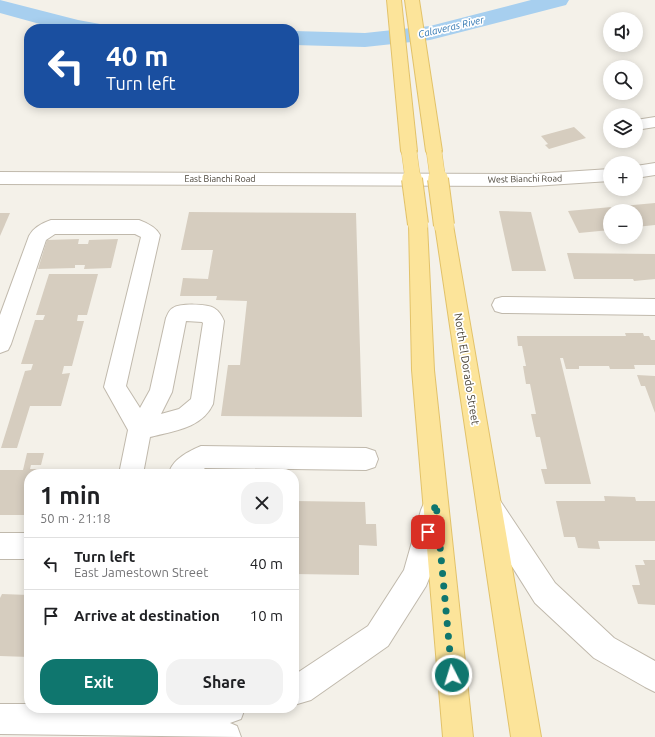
<!DOCTYPE html>
<meta charset="utf-8">
<style>
body{margin:0;font-family:Ubuntu,sans-serif;background:#f2f2f2;color:#202124;height:100vh;display:flex;flex-direction:column;font-size:15px;white-space:nowrap}
*{box-sizing:border-box;margin:0}
p{font-size:13px;color:#757577}
.icon{flex:none;width:22px;height:22px;fill:none;stroke:currentColor;stroke-width:2;stroke-linecap:round;stroke-linejoin:round}
.map{position:relative;flex:1;overflow:hidden}
.panel{position:absolute;left:24px;top:469px;width:275px;height:244px;display:flex;flex-direction:column;background:#fff;border-radius:16px;box-shadow:0 2px 10px #0003}
.panel>*{flex:none}
.top-card{position:absolute;left:24px;top:24px;width:275px;height:84px;border-radius:16px;box-shadow:0 2px 10px #0003;background:#1a4fa0;color:#fff;overflow:hidden}
.fabs{position:absolute;left:603px;top:12px;display:grid;gap:8px}
.fabs a{display:grid;place-items:center;width:40px;height:40px;border-radius:50%;background:#fff;box-shadow:0 2px 10px #0003;font-size:20px}
.pin{position:absolute;display:grid;place-items:center;width:34px;height:34px;color:#fff;margin:-17px;border-radius:8px;box-shadow:0 2px 6px #0006}
.me{position:absolute;width:44px;margin:-22px;rotate:355deg;stroke-linejoin:round;filter:drop-shadow(0 0 3px #0008)}
.turn{display:flex;align-items:center;gap:14px;height:84px;padding:0 16px;font-size:18px}
.turn .icon{width:52px;height:52px;stroke-width:2.5}
.turn b{display:block;font-size:28px;line-height:34px}
.round{display:grid;place-items:center;flex:none;width:42px;height:42px;border-radius:16px;background:#f2f2f2}
.summary{display:flex;align-items:center;justify-content:space-between;height:68px;padding:0 16px}
h1{font-size:24px;font-weight:700;line-height:30px}
.primary-button{display:flex;gap:8px;margin-top:auto;padding:8px 16px}
.primary-button a{flex:1;height:46px;border-radius:16px;background:#0f766e;color:#fff;font-size:16px;font-weight:700;line-height:46px;text-align:center}
.primary-button a+a{background:#f2f2f2;color:#202124}
ul{padding:0;list-style:none}
li{display:flex;align-items:center;gap:12px;height:52px;padding:0 16px;border-top:1px solid #e0e0e0}
li div{flex:1}
li b{display:block;font-size:15px}
li em{font-style:normal}
.map>svg:first-child{display:block}
</style>
<div class="map">
<svg width="655" height="737" viewBox="0 0 655 737">
<rect width="100%" height="100%" fill="#f4f1e9"/>
<g fill="none" stroke-linecap="round" stroke-linejoin="round">
<g fill="#a7cfef" fill-rule="evenodd">
<path d="M0,0L78,20L100,24L104,29H58L0,13Z"/>
<path d="M531,0H569L566,5L430,40L365,47L294,45V31L365,33L430,26Z"/>
</g>
</g>
<g fill="#d6cdbf">
<path d="M574,127L586,138L549,149L545,145L548,144L541,136Z"/>
<path d="M655,203V225L636,227V211H610V230L579,233L568,211Z"/>
<path d="M499,211L531,212L546,271H512Z"/>
<path d="M189,212L356,213L362,417L221,416L228,365H240L247,301L216,300L217,296H180L183,278L208,279L213,250H181Z"/>
<path d="M0,213H10L0,236Z"/>
<path d="M79,239L78,244H88L89,240L118,239L111,268L84,269L85,265H75V268L38,269L47,240Z"/>
<path d="M567,253L655,254V279L634,281L633,279H574Z"/>
<path d="M49,274H98L87,315H78L77,321H84L72,366H64L62,374L70,373L61,406H30L17,448H1L25,371L31,370L33,364H21L35,320H43L45,315H36Z"/>
<path d="M625,333H643L644,336H649L651,340H655V365H634L635,369H610L609,366H579V369H566L563,358H560L591,484H545L541,469H547L540,437H536L531,414H536L530,384H526L523,366H526L522,346H518L517,336H626Z"/>
<path d="M637,375L655,376V413L645,386H641Z"/>
<path d="M27,453H44L41,465H31L30,469H43L41,474H29V515H0V470H23Z"/>
<path d="M604,496L635,497L636,501H655V541H598L600,549L578,548L575,537H564L556,501H605Z"/>
<path d="M294,501L365,502L366,524H376L377,546L359,545V575L294,574Z"/>
<path d="M643,560H655V605L638,604L632,585H640L635,565H645Z"/>
<path d="M2,594L29,595V657L0,656V598Z"/>
</g>
<g fill="none" stroke-linecap="round" stroke-linejoin="round">
<defs>
<g id="minor">
<path d="M655,117V127L636,130V120Z"/>
<path d="M655,163V175L636,178V166Z"/>
<path d="M610,169V181L533,186L0,184V172L533,174Z"/>
<path d="M51,220H139C147,223 156,227 160,235L126,386L140,408L150,390L166,318C168,314 169,310 173,308C180,303 208,304 214,308C219,311 222,316 224,321L213,404C202,428 174,431 150,437L143,474H119L128,430L104,387L141,237L135,234H55L46,240L11,344L8,350L0,353V315L29,236C33,228 42,223 51,220ZM186,321L202,322L203,323L191,399L179,409L161,414L172,392Z"/>
<path d="M502,297L655,299V315L502,313L495,311L492,305L495,299Z"/>
<path d="M201,446L366,448L375,451L378,459L375,467L366,470L205,468L198,474H169C171,460 189,451 201,446Z"/>
<path d="M490,496L499,499L555,583L614,638L655,661V692L645,687L594,658L535,603L481,517L477,508L481,499Z"/>
<path d="M434,498L443,501L447,510L430,576L426,586L388,646L311,700L294,705V675L368,626L404,570L421,510L425,501Z"/>
<rect x="0" y="533" width="29" height="26"/>
<path d="M0,704H29V708H245L241,719L230,723L237,726L241,737L0,734Z"/>
</g>
<g id="major">
<path d="M387,0H401L417,151L415,155L409,156L403,155L401,151Z"/>
<path d="M405,0H419L442,151L440,155L434,156L428,155L426,151Z"/>
<path d="M418,217L425,219L427,224L434,370L473,737H443L412,370L409,224L411,219Z"/>
<path d="M444,218L451,220L453,225L541,737H511L435,225L437,220Z"/>
</g>
</defs>
<use href="#minor" stroke="#c0b9ac" stroke-width="2"/>
<use href="#major" stroke="#e2c269" stroke-width="2"/>
<use href="#minor" fill="#fff" fill-rule="evenodd"/>
<use href="#major" fill="#fce49a" fill-rule="evenodd"/>
<defs>
<g id="major-bridge-far1">
<path d="M409,151L413,180"/>
<path d="M434,151L438,180"/>
</g>
<g id="major-bridge">
<path d="M412,179L418,224"/>
<path d="M438,179L444,225"/>
</g>
</defs>
<use href="#major-bridge-far1" stroke="#e2c269" stroke-width="16" stroke-linecap="butt"/>
<use href="#major-bridge" stroke="#e2c269" stroke-width="22" stroke-linecap="butt"/>
<use href="#major-bridge-far1" stroke="#fce49a" stroke-width="15"/>
<use href="#major-bridge" stroke="#fce49a" stroke-width="20"/>
</g>
<g fill="none" stroke-linecap="round" stroke-linejoin="round">
<path stroke="#0f766e" stroke-width="7" stroke-dasharray="0 12.6" d="M428,532L436,503L452,675"/>
</g>
<g text-anchor="middle" dominant-baseline="central" stroke-width="3.5" stroke-linejoin="round" paint-order="stroke">
<g font-size="9" fill="#484237" stroke="#fff">
<text x="220" y="179">East Bianchi Road</text>
<text transform="translate(525 179) rotate(-1)">West Bianchi Road</text>
</g>
<g font-size="10" font-style="italic" fill="#3278b2" stroke="#fff">
<text transform="translate(451 27) rotate(-13)">Calaveras River</text>
</g>
<g font-size="11" fill="#484237" stroke="#fff">
<text transform="translate(467 369) rotate(81)">North El Dorado Street</text>
</g>
</g>
</svg>
<div class="fabs">
<a><svg class="icon" aria-label="sound" viewBox="0 0 24 24"><path d="M4 9h4l5-4v14l-5-4H4zM17 9q2 3 0 6"/></svg></a>
<a><svg class="icon" aria-label="search" viewBox="0 0 24 24"><circle cx="10" cy="10" r="6"/><path d="M15 15l6 6"/></svg></a>
<a><svg class="icon" aria-label="layers" viewBox="0 0 24 24"><path d="M12 4l9 5-9 5-9-5zM3 14l9 5 9-5"/></svg></a>
<a>+</a>
<a>−</a>
</div>
<div class="pin" style="left:428px;top:532px;background:#d93025"><svg class="icon" aria-label="arrive" viewBox="0 0 24 24"><path d="M6 21V4h12l-3 4 3 4H6"/></svg></div>
<svg class="me" style="left:452px;top:675px" viewBox="-20 -20 40 40"><circle r="17" fill="#0f766e" stroke="#fff" stroke-width="3"/><path d="M0-11L8 9 0 5-8 9z" fill="#fff"/></svg>
<div class="top-card">
<div class="turn"><svg class="icon" aria-label="left" viewBox="0 0 24 24"><path d="M17 20v-9H6M10 6l-5 5 5 5"/></svg><div><b>40 m</b>Turn left</div></div>
</div>
<section class="panel">
<div class="summary"><div><h1>1 min</h1><p>50 m · 21:18</p></div><a class="round"><svg class="icon" aria-label="close" viewBox="0 0 24 24"><path d="M6 6l12 12M18 6L6 18"/></svg></a></div>
<ul>
<li><svg class="icon" aria-label="left" viewBox="0 0 24 24"><path d="M17 20v-9H6M10 6l-5 5 5 5"/></svg><div><b>Turn left</b><p>East Jamestown Street</p></div><em>40 m</em></li>
<li><svg class="icon" aria-label="arrive" viewBox="0 0 24 24"><path d="M6 21V4h12l-3 4 3 4H6"/></svg><div><b>Arrive at destination</b></div><em>10 m</em></li>
</ul>
<div class="primary-button"><a>Exit</a><a>Share</a></div>
</section>
</div>
